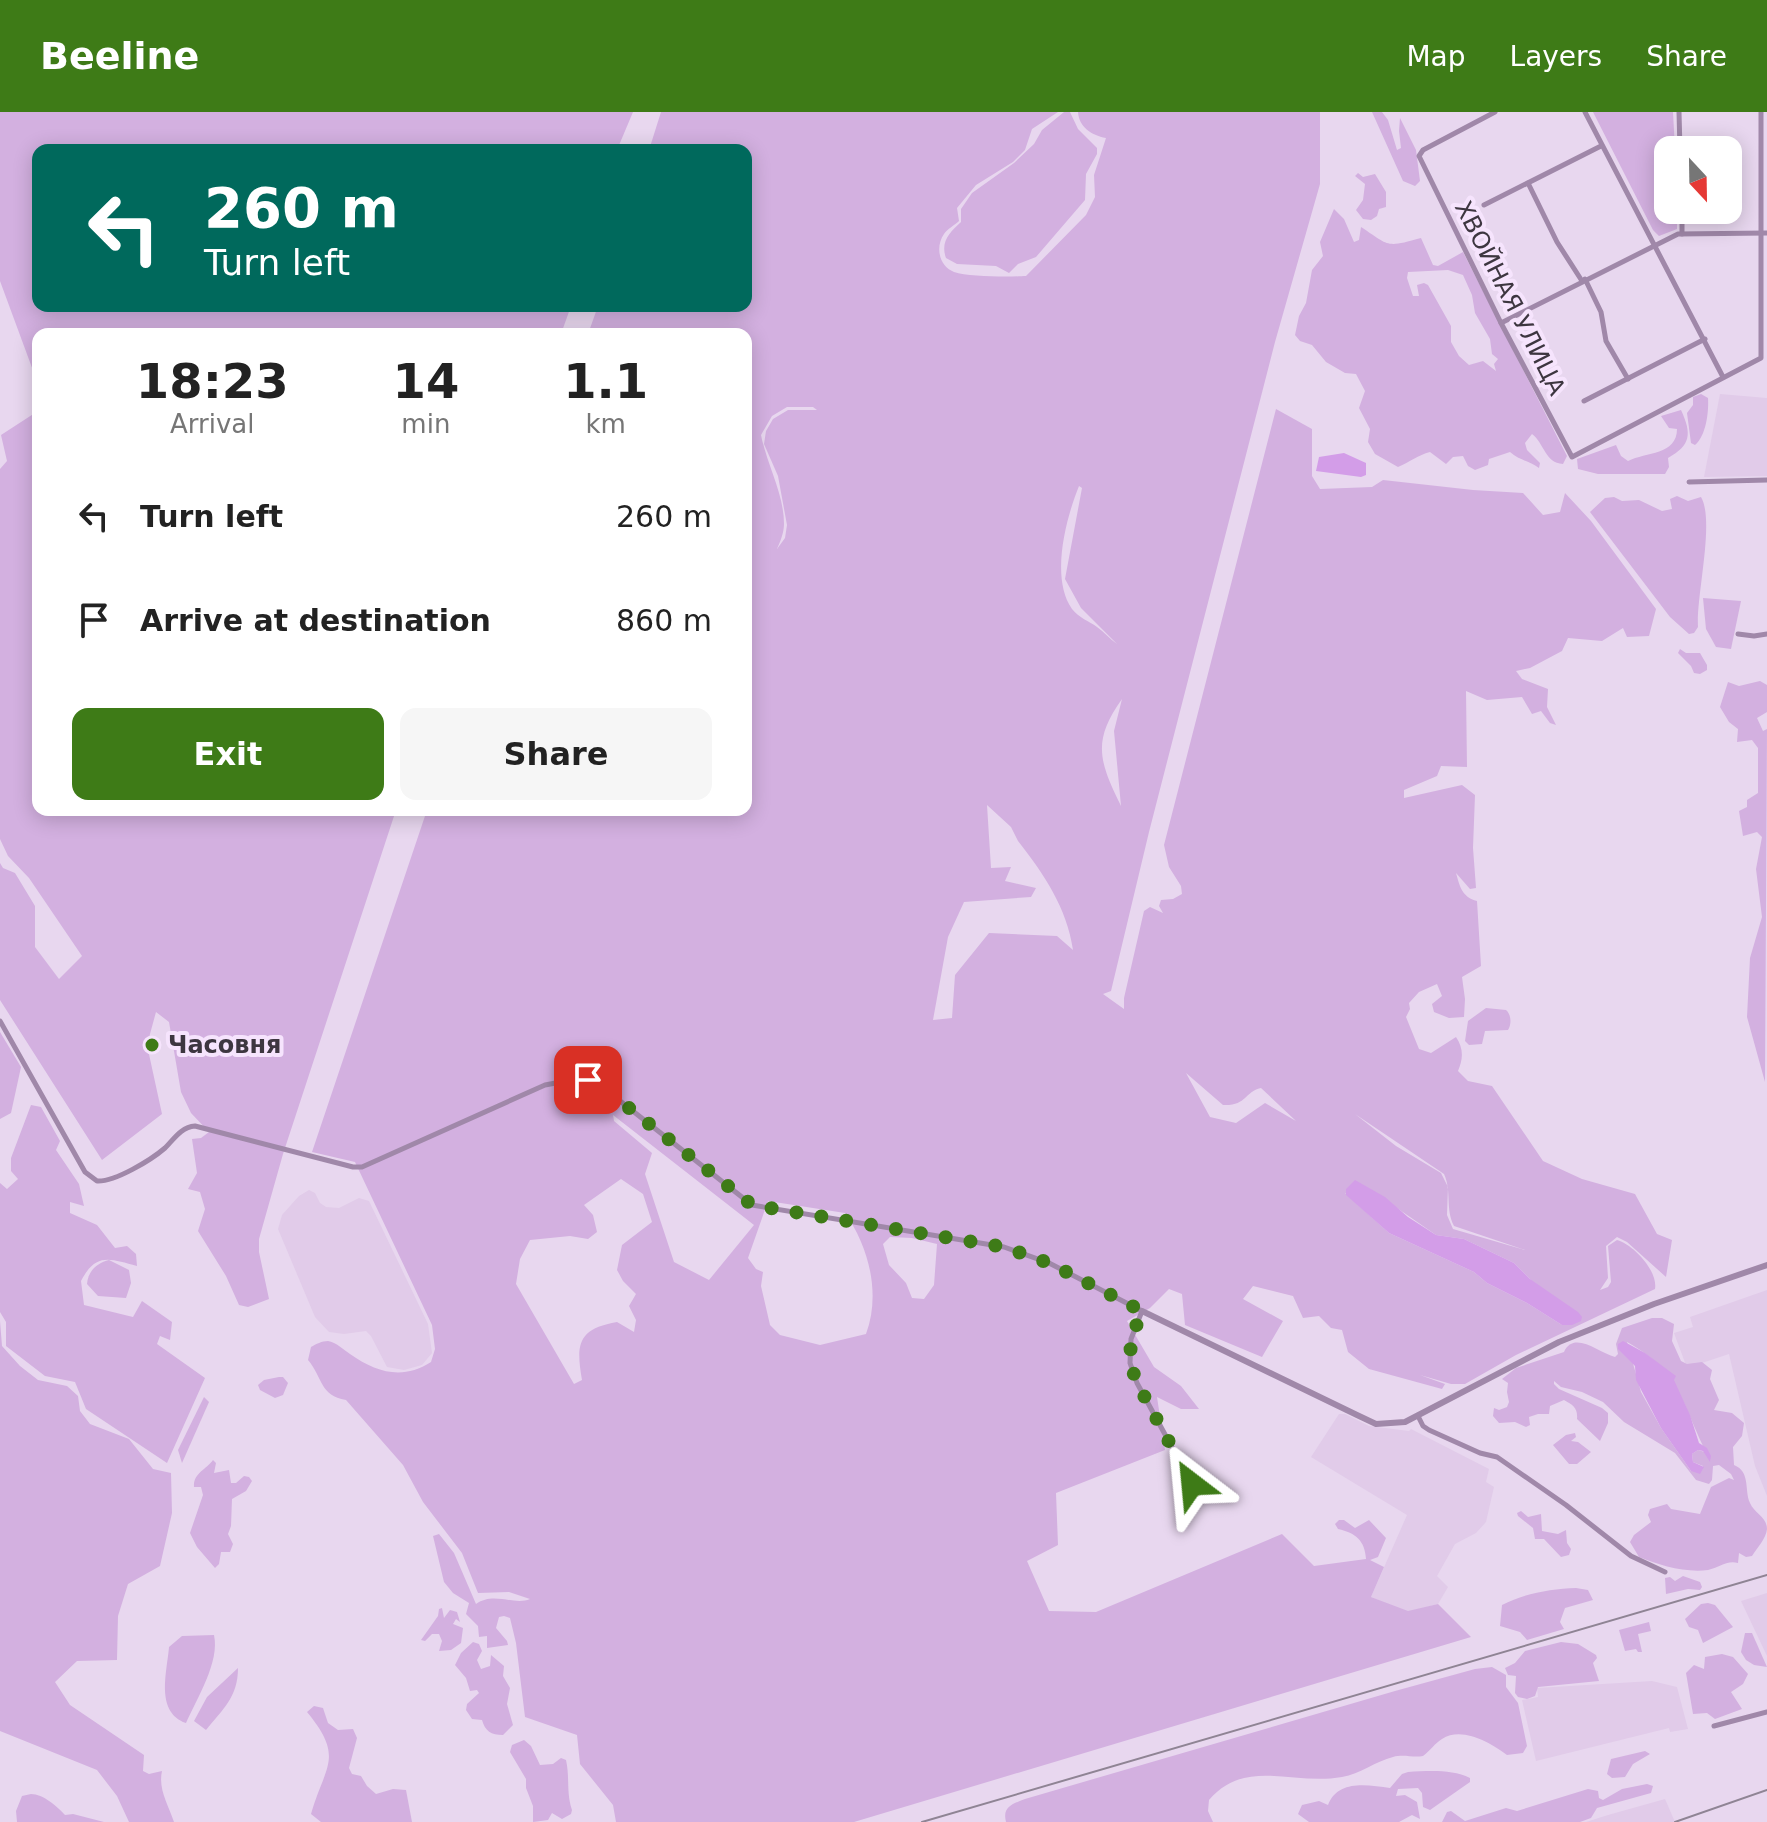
<!DOCTYPE html>
<meta charset="utf-8">
<style>
body{margin:0;font-family:"DejaVu Sans",sans-serif;background:#f6f6f6;color:#222;height:100vh;display:flex;flex-direction:column;font-size:30px;white-space:nowrap}
*{box-sizing:border-box;margin:0}
p{font-size:26px;color:#767676}
.icon{flex:none;width:44px;height:44px;fill:none;stroke:currentColor;stroke-width:2;stroke-linecap:round;stroke-linejoin:round}
.map{position:relative;flex:1;overflow:hidden}
.drawer{position:absolute;left:32px;top:216px;width:720px;height:488px;display:flex;flex-direction:column;background:#fff;border-radius:16px;box-shadow:0 4px 20px #0003}
.drawer>*{flex:none}
.banner{position:absolute;left:32px;top:32px;width:720px;height:168px;border-radius:16px;box-shadow:0 4px 20px #0003;background:#00695c;color:#fff;overflow:hidden}
.needle{width:52px;rotate:158deg}
.controls{position:absolute;left:1654px;top:24px;display:grid;gap:16px}
.controls a{display:grid;place-items:center;width:88px;height:88px;border-radius:16px;background:#fff;box-shadow:0 4px 20px #0003;font-size:40px}
.pin{position:absolute;display:grid;place-items:center;width:68px;height:68px;color:#fff;margin:-34px;border-radius:16px;box-shadow:0 4px 12px #0006}
.me{position:absolute;width:88px;margin:-44px;rotate:331deg;stroke-linejoin:round;filter:drop-shadow(0 0 6px #0008)}
.turn{display:flex;align-items:center;gap:28px;height:168px;padding:0 40px;font-size:36px}
.turn .icon{width:104px;height:104px;stroke-width:2.5}
.turn b{display:block;font-size:56px;line-height:68px}
.eta{display:flex;justify-content:space-evenly;align-items:center;height:136px;text-align:center}
.eta b{font-size:48px;font-weight:800;line-height:56px}
.primary-button{display:flex;gap:16px;margin-top:auto;padding:16px 40px}
.primary-button a{flex:1;height:92px;border-radius:16px;background:#3e7b17;color:#fff;font-size:32px;font-weight:800;line-height:92px;text-align:center}
.primary-button a+a{background:#f6f6f6;color:#222}
ul{padding:0;list-style:none}
li{display:flex;align-items:center;gap:24px;height:104px;padding:0 40px}
li div{flex:1}
li b{display:block;font-size:30px}
li em{font-style:normal}
header{display:flex;align-items:center;gap:48px;box-sizing:border-box;height:112px;padding:0 40px;background:#3e7b17;color:#fff}
header strong{font-size:38px}
nav{display:flex;gap:44px;margin-inline-start:auto;font-size:28px}
.map>svg:first-child{display:block}
</style>
<header>
<strong>Beeline</strong>
<nav><a>Map</a><a>Layers</a><a>Share</a></nav>
</header>
<div class="map">
<svg width="1767" height="1710" viewBox="0 0 1767 1710">
<rect width="100%" height="100%" fill="#e8d7ef"/>
<g fill="#e1cbe9">
<path d="M1720,282L1767,286V364L1704,365Z"/>
<path d="M309,1078L315,1081L320,1091L326,1095L339,1096L359,1086L369,1089L428,1212L432,1241L422,1253L404,1258L387,1255L371,1224L366,1219L344,1222L329,1220L315,1205L278,1117L282,1103L299,1084Z"/>
<path d="M1767,1178V1384L1755,1354L1729,1242L1687,1256L1674,1221L1693,1215L1690,1205Z"/>
<path d="M1339,1302H1345L1369,1314L1409,1319L1411,1317L1489,1357L1486,1370L1494,1375L1486,1410L1476,1421L1455,1432L1437,1464L1448,1475L1438,1492L1408,1500L1371,1485L1407,1403L1311,1345Z"/>
<path d="M1767,1481V1544L1741,1489Z"/>
<path d="M1652,1569L1677,1575L1688,1617L1670,1620L1669,1616L1536,1649L1522,1588L1538,1585L1537,1576Z"/>
<path d="M1665,1687L1675,1710H1586L1608,1703Z"/>
</g>
<g fill="#d3b0e0" fill-rule="evenodd">
<path d="M0,0H633L617,38H38V194H571L561,222H38V272L0,169Z"/>
<path d="M661,0H1058L1032,17L1025,38L1013,50L976,73L957,96L959,109C955,113 947,117 944,122C935,135 939,154 954,160C969,165 1010,165 1026,164L1086,103L1095,85L1094,63L1106,26C1091,23 1079,15 1078,0H1320V72L1275,230L1149,720L1111,879L1103,882L1124,897V886L1144,799L1150,795L1163,801L1159,794L1161,788L1173,787L1182,782L1181,774L1169,755L1164,733L1276,297L1312,317V364L1320,377L1372,375L1383,368L1473,378L1523,381L1543,403L1560,400L1565,381L1591,409L1656,497L1649,524L1627,525L1623,516L1602,529L1568,526L1562,539L1530,556L1516,559L1522,567L1548,577L1547,595L1556,613L1550,611L1541,599L1532,602L1522,585L1487,588L1466,579L1467,655L1441,654L1437,664L1404,678V686L1462,673L1475,683L1473,736L1476,776L1470,777L1456,761C1460,775 1462,785 1477,789L1481,854L1462,865L1465,887L1464,905L1449,906L1434,900L1432,892L1442,884L1437,872L1419,880L1409,891L1410,897L1406,905L1419,937L1431,941L1456,925C1464,937 1463,947 1458,959L1468,969L1492,974L1543,1049L1582,1067L1635,1082L1657,1122L1672,1128L1666,1165L1627,1130L1617,1125L1606,1134L1608,1166L1600,1178L1608,1175L1611,1170L1608,1134L1617,1128C1634,1133 1658,1159 1655,1177L1516,1243L1465,1272H1451L1420,1263L1445,1272L1442,1277L1369,1257L1348,1240L1342,1218L1331,1216L1319,1204L1303,1206L1293,1184L1253,1174L1243,1187L1283,1209L1262,1245L1185,1213L1182,1182L1169,1177L1150,1196L1127,1209L1154,1255L1181,1274L1199,1297H1181L1157,1285L1165,1338L1056,1381L1058,1433L1027,1449L1049,1499L1096,1500L1282,1422L1314,1454L1366,1447C1365,1429 1356,1421 1338,1417L1335,1412L1339,1408H1344L1355,1416L1369,1408L1386,1426L1378,1445L1370,1448L1384,1455L1371,1485L1408,1499L1438,1492L1471,1525L854,1710H616L613,1693L580,1652L577,1623L525,1605L516,1531L510,1506L504,1504L499,1505L496,1516L507,1529L508,1533L487,1536V1524L479,1525L478,1514L466,1502L469,1491L453,1481L444,1470L433,1424L439,1422L454,1441L476,1492C494,1479 514,1494 530,1487L509,1480L478,1481L462,1441L423,1390L403,1353L346,1288C320,1284 323,1266 308,1248L311,1235C316,1232 322,1229 328,1229C336,1230 344,1238 350,1242C377,1261 403,1268 431,1250L435,1237L432,1213L355,1050L312,1040L427,698H746V222H588L598,194H746V38H649ZM787,295H813L817,298H788L773,307L766,319L764,332L778,364L787,413L785,426L777,437C780,430 784,421 784,412C784,382 767,353 761,323L772,304ZM1079,374L1082,376L1065,467L1081,496L1117,532C1110,527 1104,520 1097,515C1089,509 1079,506 1072,497C1050,466 1066,406 1079,374ZM1122,587L1114,619L1121,694C1099,649 1092,629 1122,587ZM987,693L1011,715L1018,729C1044,762 1067,796 1073,838L1057,824L989,821L955,863L952,906L933,908L948,825L964,790L1031,785L1036,776L1005,769L1011,755L991,756ZM1186,961L1223,993C1247,994 1244,980 1261,976L1296,1009L1265,991L1236,1011L1210,1005ZM1355,1002L1444,1062C1452,1079 1445,1097 1454,1114L1525,1138L1453,1117L1447,1103L1448,1075L1441,1061L1396,1034ZM613,1003L754,1113L709,1168L674,1150L645,1062L652,1041L614,1009ZM621,1067L643,1082L652,1110L622,1133L617,1158L623,1169L636,1182L629,1194L636,1208L634,1220L617,1210C577,1217 576,1233 582,1268L574,1272L516,1172L520,1147L530,1128L570,1124L588,1127L597,1120L593,1103L584,1093ZM1345,1081L1397,1096L1436,1123L1464,1127L1514,1151L1530,1167L1562,1213L1527,1191L1487,1171L1474,1160L1389,1121ZM768,1089L845,1101C869,1135 881,1182 866,1222L820,1233L780,1223L770,1213L761,1174L763,1160L756,1157L748,1146ZM890,1125L912,1126L937,1132L934,1173L924,1187L912,1186L906,1171L889,1153L883,1132Z"/>
<path d="M1064,0H1070L1078,17L1097,36V42L1086,62L1085,88L1036,145L1018,152L1009,161L996,154L957,152L946,146C940,130 950,120 961,110V97L972,81L1014,51L1034,32L1042,18Z"/>
<path d="M1372,0H1382L1388,8L1397,38L1401,36L1399,19L1400,6L1416,38L1420,69L1415,74L1403,69Z"/>
<path d="M1593,0H1673L1675,38H1668V98H1677V117L1659,124L1653,118Z"/>
<path d="M1358,61L1363,65L1375,62L1386,80V95L1379,97L1377,104L1371,108L1363,107L1356,98L1363,88L1365,72L1355,64Z"/>
<path d="M1334,97L1344,107L1354,130L1359,128L1361,115C1390,134 1385,136 1421,126L1433,153L1438,154L1463,140L1567,344L1563,352C1545,351 1544,331 1532,322L1525,331L1527,338L1540,351L1539,356C1529,349 1519,348 1510,340L1489,347L1488,353L1475,358L1468,354L1463,344L1453,345L1446,352L1430,340C1418,343 1410,350 1398,355L1375,342L1368,330L1370,317L1359,296L1365,279L1356,262L1345,261L1326,250L1312,233L1300,229L1295,223L1299,204L1306,191L1312,158L1323,144L1320,130ZM1448,158L1463,163L1472,183L1475,201L1490,227L1492,242L1498,247L1494,252L1496,259L1483,249L1469,253L1459,244L1451,230V214L1428,173L1424,171L1417,173L1419,184H1413L1407,166L1408,160Z"/>
<path d="M1701,282L1708,286C1709,300 1706,324 1695,333L1691,331L1687,301L1693,293V285Z"/>
<path d="M1681,298C1692,322 1691,333 1668,346L1669,355L1665,362H1598L1578,357L1577,347L1616,333L1621,344L1628,349C1646,340 1677,343 1677,317L1669,316L1661,304Z"/>
<path d="M38,299V698H396L283,1042L259,1127V1140L269,1187L248,1195L239,1193L226,1164L198,1119L205,1097L200,1080L188,1077L197,1061L192,1027L201,1026L209,1020L191,1001L181,980L169,910L156,900L147,933L162,1002L102,1048L0,888V751L3,756L15,761L35,794V835L59,867L82,844L29,766L8,744L0,727V357L7,349L1,323Z"/>
<path d="M1677,384L1688,389L1701,385C1715,409 1696,484 1698,515L1694,521L1689,522L1670,505L1590,400L1605,386L1614,385L1622,389L1639,388L1662,399L1672,397L1670,387Z"/>
<path d="M1703,486L1741,489L1731,537L1716,535L1706,517Z"/>
<path d="M1680,537L1686,541H1700L1707,553V558L1700,562L1694,561L1691,554L1678,541Z"/>
<path d="M1760,569L1767,573V600L1757,606L1763,619L1767,617L1765,970L1747,905L1750,846L1762,805L1756,757L1762,725L1757,720L1743,724L1739,699L1747,695V688L1758,681V636L1752,628L1737,630L1738,617L1729,610L1720,595L1728,570L1739,574Z"/>
<path d="M1486,896L1506,898C1511,902 1512,912 1508,918L1485,919L1482,932L1469,933L1465,929L1468,909Z"/>
<path d="M0,920L21,955L11,1001L0,1007Z"/>
<path d="M31,993L41,995L60,1029L56,1038L79,1072L84,1094L70,1090V1101L97,1113L115,1136L127,1134L136,1142L137,1154C110,1147 96,1140 81,1169L84,1193L133,1205L142,1189L172,1210L170,1228L160,1224L157,1232L205,1266L167,1351L86,1297L75,1270L45,1264L6,1234V1210L0,1200V1071L7,1077L18,1067L11,1059V1046Z"/>
<path d="M109,1148L129,1158L131,1171L126,1186L98,1184L87,1172C88,1159 97,1151 109,1148Z"/>
<path d="M1652,1206H1662L1674,1212L1672,1229L1681,1249L1687,1252L1702,1250L1712,1258L1710,1267L1719,1288L1714,1298L1732,1301L1744,1311L1742,1324L1733,1335L1734,1353C1751,1360 1744,1378 1750,1391C1754,1401 1767,1405 1767,1417C1766,1427 1757,1436 1752,1444L1746,1445L1739,1441L1738,1451C1726,1448 1719,1456 1708,1458C1685,1461 1659,1453 1639,1445L1630,1430L1634,1423L1651,1410L1648,1403L1650,1397L1667,1392L1671,1397L1700,1402L1711,1375L1729,1366L1734,1368L1731,1362L1719,1353L1713,1354L1712,1368L1709,1372L1696,1368L1675,1341L1624,1310L1603,1290L1582,1280L1561,1275L1554,1269V1272L1559,1277L1602,1296L1608,1301V1311L1600,1329L1577,1307C1578,1296 1573,1293 1564,1288L1550,1294L1549,1302H1538L1529,1305L1530,1313L1526,1315L1515,1310L1499,1311L1493,1304L1494,1296L1499,1298L1507,1295L1509,1290L1507,1280L1508,1271L1502,1267L1516,1256L1564,1240C1574,1218 1599,1241 1615,1245L1618,1242L1616,1232L1622,1216ZM1627,1230C1684,1261 1683,1299 1711,1349L1705,1340L1698,1338L1692,1342L1693,1350L1703,1354L1702,1358L1691,1359L1661,1316L1641,1280Z"/>
<path d="M0,1209L2,1234L20,1254L38,1268L67,1274L78,1284L80,1299L90,1312L129,1327L153,1357L171,1361L172,1401L160,1454L128,1472L118,1504L117,1548L77,1549L55,1570L70,1593L144,1643L143,1659L149,1662L162,1659C158,1677 168,1692 174,1710H129L117,1684L97,1658L0,1619Z"/>
<path d="M279,1265H283L288,1271L283,1283L275,1286L260,1278L258,1273L264,1268Z"/>
<path d="M204,1285L209,1290L182,1351L178,1338Z"/>
<path d="M1575,1321L1576,1325L1571,1329L1578,1330L1591,1340L1577,1352H1569L1553,1333L1566,1323Z"/>
<path d="M213,1348L216,1351L214,1361L229,1358L231,1371H236L244,1364L249,1365L252,1369L246,1379L232,1387L231,1414L228,1422L233,1432L230,1440H221L219,1452L215,1456L197,1435L190,1421L203,1383L201,1375H194C193,1361 206,1358 213,1348Z"/>
<path d="M1521,1399L1528,1405L1541,1402L1542,1419L1558,1422L1566,1418L1567,1431L1571,1437L1569,1443L1561,1445L1544,1427H1535L1533,1416L1518,1404L1517,1401Z"/>
<path d="M1683,1464L1700,1470L1702,1475L1700,1478L1688,1477L1666,1482L1665,1466L1670,1465L1675,1469Z"/>
<path d="M1576,1476L1588,1478L1593,1488L1565,1496L1560,1510L1564,1517L1527,1528L1520,1520L1500,1514L1502,1493C1525,1481 1551,1477 1576,1476Z"/>
<path d="M1708,1491L1715,1493L1733,1515L1703,1531L1698,1518L1689,1515L1685,1507L1701,1492Z"/>
<path d="M442,1496L444,1506L450,1498L457,1500L460,1510L456,1507L453,1512L463,1516L461,1531L451,1538L439,1539L442,1529L439,1522H432L425,1529L421,1528L438,1504L439,1497Z"/>
<path d="M1649,1510L1651,1519L1638,1522L1642,1540H1638L1636,1537L1625,1539L1619,1518Z"/>
<path d="M1745,1521H1752L1767,1555L1754,1553L1746,1548L1741,1540Z"/>
<path d="M214,1523C220,1550 197,1586 186,1611C155,1600 167,1560 169,1535L182,1524Z"/>
<path d="M473,1530L479,1532L482,1539L477,1548L481,1557L490,1554L491,1543L504,1554L503,1564L510,1576L507,1592L513,1613L503,1623C491,1623 485,1619 482,1608L472,1607L466,1598L467,1592L479,1581L477,1578L470,1579L466,1566L455,1553L461,1541Z"/>
<path d="M1561,1530L1578,1532L1596,1543L1597,1546L1593,1551L1599,1569L1538,1575L1535,1584L1527,1587L1518,1585L1515,1581L1516,1564L1508,1563L1505,1556L1515,1551L1525,1539Z"/>
<path d="M1722,1542L1733,1545L1748,1562L1743,1572L1731,1580L1742,1597L1715,1607L1707,1601L1693,1602L1686,1561L1694,1553L1704,1557L1705,1545Z"/>
<path d="M1492,1555L1506,1563V1575L1518,1591L1527,1634L1523,1641L1507,1643C1491,1631 1462,1614 1442,1627C1435,1631 1430,1639 1423,1644C1413,1646 1404,1642 1393,1645C1376,1649 1360,1662 1342,1665C1293,1674 1246,1645 1209,1688L1208,1699L1213,1710H1006C1002,1694 1013,1692 1025,1687L1395,1579L1475,1557Z"/>
<path d="M238,1556C238,1585 223,1597 206,1618L194,1609L207,1585Z"/>
<path d="M314,1594L323,1596L328,1611L338,1618L353,1617L357,1626L349,1656L352,1662L361,1664L367,1674L376,1682L393,1677L406,1678L412,1710H321L311,1702C325,1653 345,1646 307,1600Z"/>
<path d="M524,1628L531,1634L540,1653L553,1652L561,1646L566,1648C570,1666 566,1680 572,1698L571,1702L562,1707L552,1701L548,1708L533,1710V1694L526,1676V1667L510,1640L512,1633Z"/>
<path d="M1645,1639L1650,1642L1633,1652L1625,1665L1612,1666L1607,1662L1611,1647Z"/>
<path d="M1408,1660C1428,1659 1452,1657 1470,1666V1670L1430,1698L1423,1695L1422,1681L1418,1676L1398,1677L1396,1684L1405,1683L1417,1690L1420,1707L1412,1703L1399,1710H1309L1298,1702L1302,1693L1319,1689L1328,1693C1338,1667 1368,1673 1390,1676L1402,1662Z"/>
<path d="M1647,1672L1653,1674L1651,1681L1597,1696L1591,1706L1580,1710H1442L1447,1700L1451,1699L1465,1709L1506,1696L1517,1699L1588,1677L1598,1679L1599,1686L1603,1688L1622,1677Z"/>
<path d="M31,1682C43,1682 57,1694 65,1703L73,1702L104,1710H17L16,1699L22,1684Z"/>
</g>
<g fill="#d39de8">
<path d="M1344,341L1366,351V363L1361,365L1316,359L1319,345Z"/>
<path d="M1355,1068L1385,1085L1408,1105L1436,1123L1464,1127L1514,1151L1530,1167L1578,1200L1582,1205L1581,1209L1572,1213H1562L1527,1191L1487,1171L1474,1160L1389,1121L1346,1083V1077Z"/>
<path d="M1623,1229L1645,1241L1676,1264L1674,1268L1690,1303L1699,1331L1707,1336L1711,1344L1710,1350L1703,1339L1698,1338L1692,1342L1693,1350L1704,1355L1700,1362L1691,1359L1661,1316L1636,1268L1635,1254L1618,1237V1232Z"/>
</g>
<g fill="none" stroke-linecap="round" stroke-linejoin="round">
<g stroke="#a088a9" stroke-width="5">
<path d="M1495,0L1423,38L1419,44L1501,211L1572,345L1761,246V0"/>
<path d="M1585,0L1723,265"/>
<path d="M1679,0L1680,38"/>
<path d="M1528,71L1557,130L1582,169"/>
<path d="M1484,93L1601,34"/>
<path d="M1682,98V122"/>
<path d="M1585,167L1601,200L1606,229L1628,267"/>
<path d="M1501,211L1678,122L1767,121"/>
<path d="M1584,289L1705,227"/>
<path d="M1689,370L1767,368"/>
<path d="M1738,522L1754,524L1767,522"/>
<path d="M0,909L85,1060L97,1069C115,1070 151,1048 165,1036C174,1027 181,1015 195,1014L353,1055H362L545,973L577,967L596,970L752,1093L1004,1135L1049,1151L1142,1199L1131,1227L1130,1251L1137,1271L1192,1372"/>
<path d="M1418,1304L1423,1314L1429,1318L1480,1341L1497,1345L1566,1393L1631,1444L1665,1460"/>
<path d="M1714,1614L1767,1600"/>
</g>
<path stroke="#a088a9" stroke-width="6" d="M1142,1199L1357,1303L1376,1312L1405,1310L1559,1230L1654,1192L1767,1153"/>
<g stroke="#8f8494" stroke-width="2">
<path d="M922,1710L1767,1463"/>
<path d="M1675,1710L1767,1678"/>
</g>
</g>
<g fill="none" stroke-linecap="round" stroke-linejoin="round">
<path stroke="#3e7b17" stroke-width="14" stroke-dasharray="0 25.2" d="M588,968L596,970L752,1093L1004,1135L1049,1151L1142,1199L1131,1227L1130,1251L1137,1271L1192,1372"/>
</g>
<circle fill="#3e7b17" stroke="#f6e4fd" stroke-width="3" cx="152" cy="933" r="8"/>
<g text-anchor="middle" dominant-baseline="central" stroke-width="8" stroke-linejoin="round" paint-order="stroke">
<g font-size="24" fill="#3d3640" stroke="#f6e4fd">
<text transform="translate(1510 186) rotate(63)">ХВОЙНАЯ УЛИЦА</text>
</g>
<g font-size="24" font-weight="bold" fill="#3d3640" stroke="#f6e4fd" text-anchor="start">
<text x="168" y="933">Часовня</text>
</g>
</g>
</svg>
<div class="controls">
<a><svg class="needle" viewBox="-14 -14 28 28"><path d="M0-13l5 13h-10z" fill="#e53935"/><path d="M0 13l5-13h-10z" fill="#767676"/></svg></a>
</div>
<div class="pin" style="left:588px;top:968px;background:#d93025"><svg class="icon" aria-label="arrive" viewBox="0 0 24 24"><path d="M6 21V4h12l-3 4 3 4H6"/></svg></div>
<svg class="me" style="left:1192px;top:1372px" viewBox="-20 -20 40 40"><path d="M0-17L14 15 0 8-14 15z" fill="#3e7b17" stroke="#fff" stroke-width="4"/></svg>
<div class="banner">
<div class="turn"><svg class="icon" aria-label="left" viewBox="0 0 24 24"><path d="M17 20v-9H6M10 6l-5 5 5 5"/></svg><div><b>260 m</b>Turn left</div></div>
</div>
<section class="drawer">
<div class="eta">
<div><b>18:23</b><p>Arrival</p></div>
<div><b>14</b><p>min</p></div>
<div><b>1.1</b><p>km</p></div>
</div>
<ul>
<li><svg class="icon" aria-label="left" viewBox="0 0 24 24"><path d="M17 20v-9H6M10 6l-5 5 5 5"/></svg><div><b>Turn left</b></div><em>260 m</em></li>
<li><svg class="icon" aria-label="arrive" viewBox="0 0 24 24"><path d="M6 21V4h12l-3 4 3 4H6"/></svg><div><b>Arrive at destination</b></div><em>860 m</em></li>
</ul>
<div class="primary-button"><a>Exit</a><a>Share</a></div>
</section>
</div>
